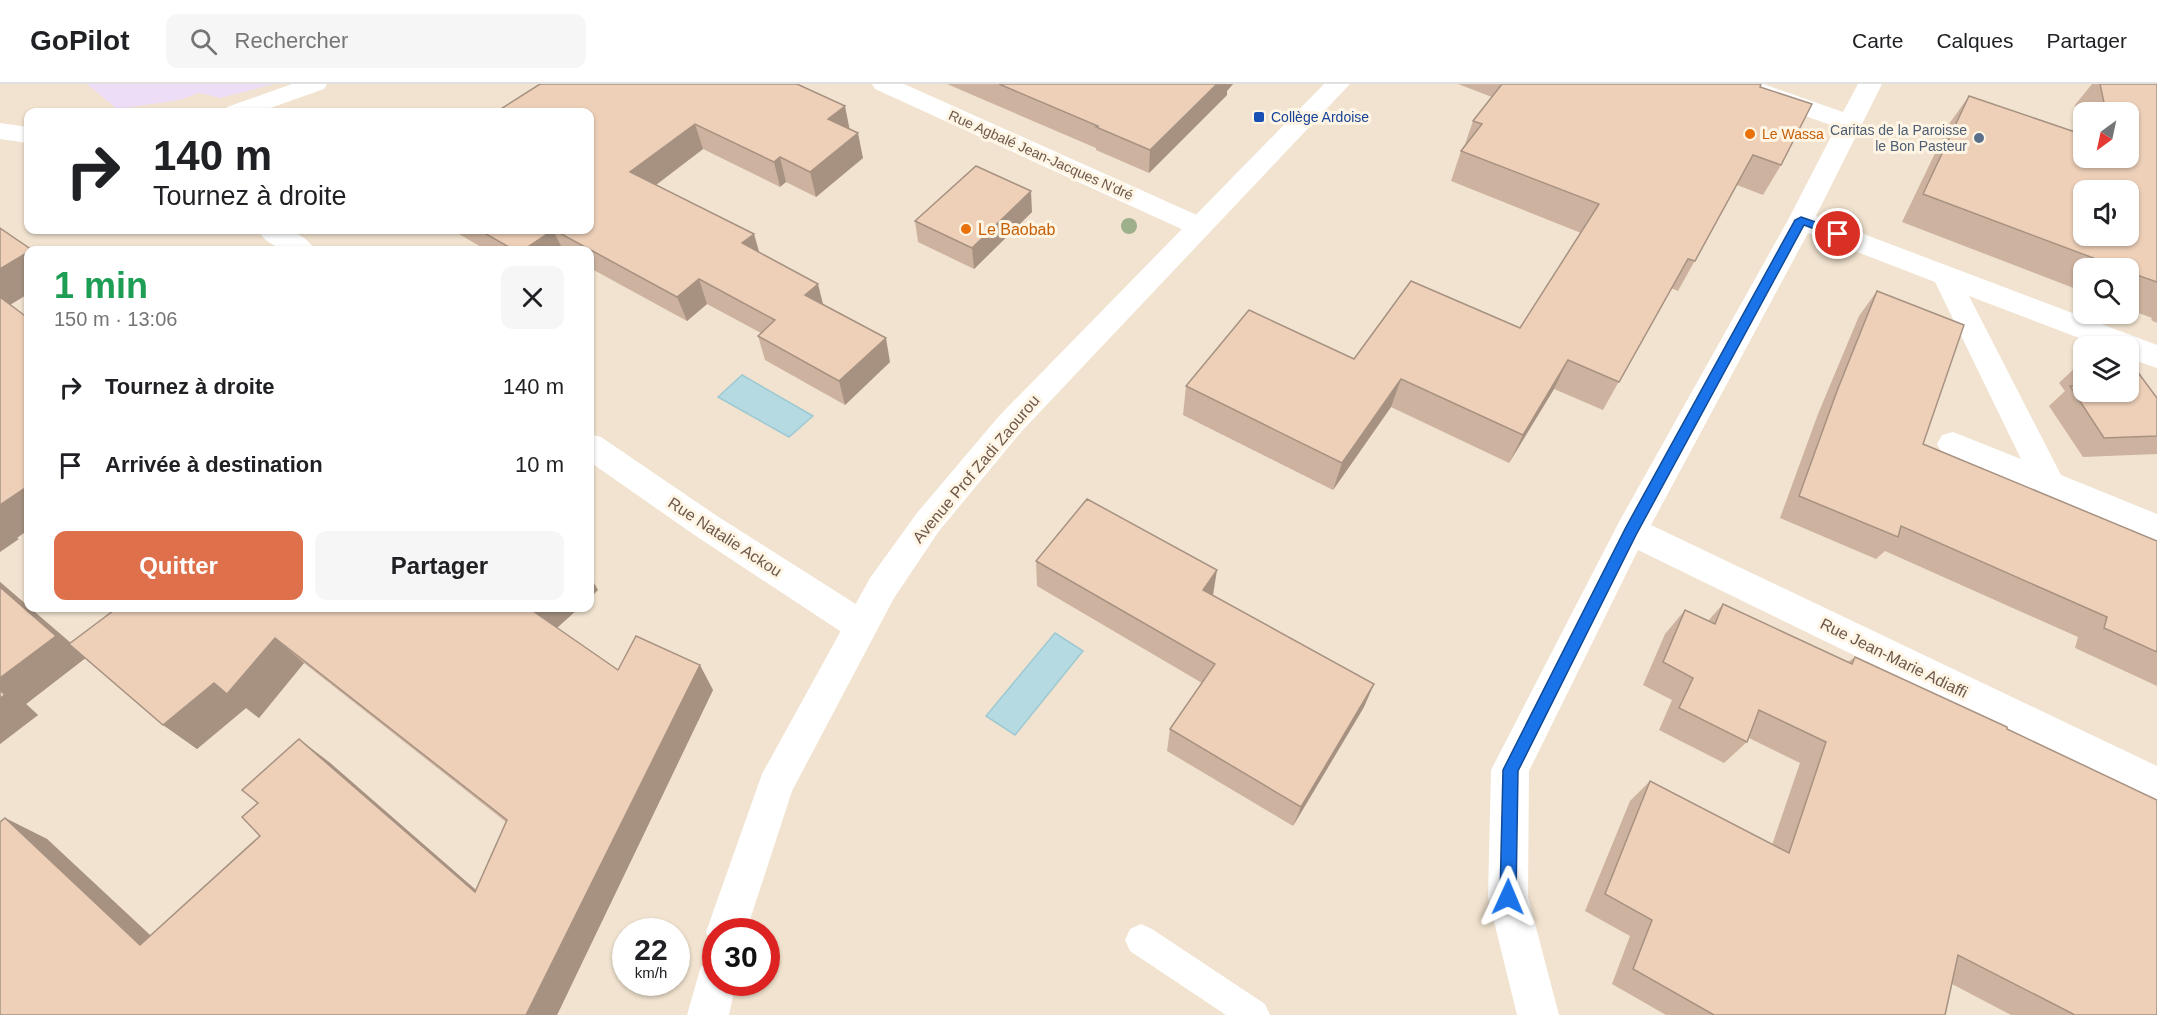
<!DOCTYPE html>
<html lang="fr">
<meta charset="utf-8">
<style>
body{margin:0;font-family:Helvetica,sans-serif;background:#f6f6f6;color:#202124;height:100vh;display:flex;flex-direction:column;font-size:22px;white-space:nowrap}
*{box-sizing:border-box;margin:0}
p{font-size:20px;color:#757577}
.icon{flex:none;width:33px;height:33px;fill:none;stroke:currentColor;stroke-width:2;stroke-linecap:round;stroke-linejoin:round}
.map{position:relative;flex:1;overflow:hidden}
.details{position:absolute;left:24px;top:162px;width:570px;height:366px;display:flex;flex-direction:column;background:#fff;border-radius:12px;box-shadow:0 2px 4px #0004}
.details>*{flex:none}
.guide{position:absolute;left:24px;top:24px;width:570px;height:126px;border-radius:12px;box-shadow:0 2px 4px #0004;background:#fff;color:#202124;overflow:hidden}
.needle{width:39px;rotate:213deg}
.buttons{position:absolute;left:2073px;top:18px;display:grid;gap:12px}
.buttons a{display:grid;place-items:center;width:66px;height:66px;border-radius:12px;background:#fff;box-shadow:0 2px 4px #0004;font-size:30px}
.speed{position:absolute;left:612px;top:834px;display:flex;gap:12px;font-size:30px;font-weight:700;text-align:center}
.speed>*{display:grid;place-content:center;width:78px;height:78px;border-radius:50%;background:#fff;box-shadow:0 2px 4px #0004;line-height:1}
.speed small{font-size:15px;font-weight:400}
.speed .limit{border:9px solid #d22;background:#fff;color:#111}
.pin{position:absolute;display:grid;place-items:center;width:51px;height:51px;color:#fff;margin:-26px;border:3px solid #fff;border-radius:50%;box-shadow:0 2px 6px #0007}
.me{position:absolute;width:66px;margin:-33px;rotate:1deg;stroke-linejoin:round;filter:drop-shadow(0 0 4px #0008)}
.turn{display:flex;align-items:center;gap:21px;height:126px;padding:0 30px;font-size:27px}
.turn .icon{width:78px;height:78px;stroke-width:2.5}
.turn b{display:block;font-size:42px;line-height:51px}
.round{display:grid;place-items:center;flex:none;width:63px;height:63px;border-radius:12px;background:#f6f6f6}
.headline{display:flex;align-items:center;justify-content:space-between;height:102px;padding:0 30px}
h1{font-size:36px;font-weight:800;line-height:45px;color:#1e9e55}
.cta{display:flex;gap:12px;margin-top:auto;padding:12px 30px}
.cta a{flex:1;height:69px;border-radius:12px;background:#de714b;color:#fff;font-size:24px;font-weight:800;line-height:69px;text-align:center}
.cta a+a{background:#f6f6f6;color:#202124}
ul{padding:0;list-style:none}
li{display:flex;align-items:center;gap:18px;height:78px;padding:0 30px}
li div{flex:1}
li b{display:block;font-size:22px}
li em{font-style:normal}
header{display:flex;align-items:center;gap:36px;box-sizing:border-box;height:84px;padding:0 30px;background:#fff;border-bottom:2px solid #e0e0e0}
header strong{font-size:28px}
nav{display:flex;gap:33px;margin-inline-start:auto;font-size:21px}
.search{width:420px;height:54px;background:#f6f6f6;display:flex;align-items:center;gap:15px;box-sizing:border-box;padding:0 21px;border-radius:12px;color:#757577;font-size:22px}
.map>svg:first-child{display:block}
</style>
<header>
<strong>GoPilot</strong>
<div class="search"><svg class="icon" aria-label="search" viewBox="0 0 24 24"><circle cx="10" cy="10" r="6"/><path d="M15 15l6 6"/></svg>Rechercher</div>
<nav><a>Carte</a><a>Calques</a><a>Partager</a></nav>
</header>
<div class="map">
<svg width="2157" height="931" viewBox="0 0 2157 931">
<rect width="100%" height="100%" fill="#faf1e0"/>
<path fill="#f1e3cf" fill-rule="evenodd" d="M0,0H2157V931H0ZM28,28H590V146H28ZM2084,28H2128V74H2084ZM2084,106H2128V152H2084ZM28,166H590V524H28ZM2084,184H2128V230H2084ZM2084,262H2128V308H2084ZM626,848H676V898H626ZM716,848H766V898H716Z"/>
<path fill="#eeddf6" d="M87,0H274L220,14L199,9L180,16L117,25Z"/>
<g fill="#b6dae2" stroke="#9dc9d3" stroke-width="1.5">
<path d="M742,291L813,332L789,353L718,313Z"/>
<path d="M1055,549L1083,567L1015,651L986,632Z"/>
</g>
<g fill="none" stroke-linecap="round" stroke-linejoin="round">
<path fill="#fff" fill-rule="evenodd" d="M1141,840L1152,845L1265,920L1270,931H1226L1130,867L1125,856L1130,845Z"/>
<g fill="#fff" fill-rule="evenodd">
<path d="M292,0H327L324,5L259,28H224L227,23Z"/>
<path d="M872,0H904L1208,136L1211,142L1208,148L1198,151L1188,148L875,5Z"/>
<path d="M1728,0H1763L1843,28L1858,0H1882L1816,132L2157,261V284L2128,274V262H2100L1969,212L2061,391L2157,430V457L1942,369L1937,360L1942,351L1953,348L2021,375L1935,198L1808,149L1651,441L2157,682V719L1638,466L1529,687L1528,813L1559,931H1517L1488,813L1491,686L1619,438L1788,136L1836,43L1731,5Z"/>
<path d="M0,39L28,43V59L0,55Z"/>
<path d="M258,146C279,144 302,145 315,166C293,168 270,167 258,146Z"/>
<path d="M590,350L601,353L717,432L873,531L878,542L873,553L861,557L849,553L693,450L590,378Z"/>
</g>
<g fill="#fff" fill-rule="evenodd">
<path d="M1324,0H1350L1021,348L939,447L894,514L792,707L746,848H716V864L712,862L706,848L762,690L870,494L917,429L999,332Z"/>
<path d="M716,877V898H736L729,931H687L701,882Z"/>
</g>
</g>
<circle fill="#9eb08b" cx="1129" cy="142" r="8"/>
<g fill="#cdb39f" fill-rule="evenodd">
<path d="M947,0H1233L1227,7V11L1149,89L1096,66V64Z"/>
<path d="M1458,0H1761L1760,3L1781,81L1763,111L1737,101L1678,207L1671,204L1603,326L1554,305L1509,379L1391,323L1333,406L1183,331L1186,302L1354,275L1520,244L1581,149L1451,97L1461,67L1464,63L1473,37L1492,13Z"/>
<path d="M2092,0H2157V239L2151,236L2152,234L2128,225V184H2084V208L1902,138L1949,40L1969,12L2081,50L2075,21ZM2084,28H2128V74H2084Z"/>
<path d="M590,28L850,45L863,74L816,113L786,98L780,103L703,65L656,101L754,150L759,168L823,220L890,278L845,321L765,276L758,252L761,249L707,220L687,237L590,184V166H486L454,147L453,146H590Z"/>
<path d="M1032,128L974,185L918,158L915,137Z"/>
<path d="M1877,207L1923,360L2157,457V602L2075,564L2078,553L1885,467L1876,475L1780,434L1818,330L1859,232Z"/>
<path d="M2080,279H2084V308L2157,314V370L2083,373L2049,322L2065,307L2059,299Z"/>
<path d="M1036,477L1212,511L1364,623L1293,742L1167,667L1170,645L1202,599L1037,502Z"/>
<path d="M0,498L71,559L579,524L557,544L618,586L713,606L557,931H0L5,734L47,755L151,852L260,752L329,678L476,806L506,738L304,579L259,634L246,624L197,665L85,574L26,620L38,631L0,660Z"/>
<path d="M1723,520L1848,578L1855,573L2007,645L2157,931H2011L1952,900L1945,931H1666L1612,900L1630,852L1585,827L1630,717L1650,697L1772,761L1800,679L1749,654L1747,658L1724,679L1659,646L1672,616L1643,601L1665,550L1685,526L1708,537Z"/>
</g>
<g fill="#a79282">
<path d="M1217,0H1233L1227,7V11L1149,89L1150,66Z"/>
<path d="M845,22L850,47L828,35Z"/>
<path d="M695,40L703,65L640,113L630,88Z"/>
<path d="M858,49L863,74L816,113L810,88Z"/>
<path d="M780,73L786,98L780,103L774,78Z"/>
<path d="M1031,107L1032,128L974,185L972,164Z"/>
<path d="M553,146L563,166H523Z"/>
<path d="M754,150L761,175L742,159Z"/>
<path d="M28,168V210L5,224L0,219V185Z"/>
<path d="M699,195L707,220L687,237L677,213Z"/>
<path d="M818,200L824,224L805,211Z"/>
<path d="M886,254L890,278L845,321L839,297Z"/>
<path d="M1568,276L1554,305L1509,379L1523,351Z"/>
<path d="M1401,295L1391,323L1333,406L1342,379Z"/>
<path d="M28,402V446L17,454L19,455L0,468V421Z"/>
<path d="M1217,486L1213,511L1203,506Z"/>
<path d="M590,492L598,506L590,514Z"/>
<path d="M0,498L28,522V524H30L87,573L26,620L38,631L0,660Z"/>
<path d="M531,524H579L549,551L530,525Z"/>
<path d="M275,554L304,579L259,634L246,624L197,665L163,641L214,599Z"/>
<path d="M700,581L713,606L557,931H526Z"/>
<path d="M1374,600L1364,623L1293,742L1301,723Z"/>
<path d="M299,655L329,678L500,827L475,808Z"/>
<path d="M5,734L47,755L179,878L140,861Z"/>
</g>
<g fill="#eed0b9" stroke="#a79282" stroke-width="1.5" fill-rule="evenodd">
<path d="M540,0H797L845,22L828,35L858,49L810,88L780,73L774,78L695,40L630,88L754,150L742,159L818,200L805,211L886,254L839,297L758,252L775,236L699,195L677,213L554,146H590V28H496Z"/>
<path d="M999,0H1217L1150,66L1096,43L1098,42Z"/>
<path d="M1502,0H1761L1760,3L1812,20L1781,81L1753,71L1695,177L1688,175L1619,298L1568,276L1523,351L1401,295L1342,379L1186,302L1249,226L1354,275L1411,197L1520,244L1599,120L1461,67L1482,40L1473,37Z"/>
<path d="M2100,0H2157V198L2128,188V184H2120L1923,110L1969,12L2084,51V74H2128V28H2106ZM2084,106H2128V152H2084Z"/>
<path d="M976,82L1031,107L972,164L915,137Z"/>
<path d="M0,144L32,166H28V168L0,185Z"/>
<path d="M479,146H553L523,166H514Z"/>
<path d="M1877,207L1964,241L1923,360L2157,457V568L2104,544L2107,533L1901,442L1898,453L1799,412L1837,307Z"/>
<path d="M0,213L28,234V402L0,421Z"/>
<path d="M2128,279H2131L2157,314V352L2104,354L2070,302H2084V308H2128Z"/>
<path d="M1087,415L1217,486L1203,506L1374,600L1301,723L1170,645L1215,580L1036,477Z"/>
<path d="M0,503L56,552L0,594Z"/>
<path d="M1723,520L1852,580L1855,573L2007,643V645L2157,716V931H2075L1958,871L1945,931H1714L1633,885L1652,836L1605,810L1650,697L1789,769L1826,658L1759,626L1747,658L1679,624L1693,594L1663,578L1685,526L1715,540Z"/>
<path d="M117,524H531L530,525L618,586L636,552L700,581L526,931H0V738L5,734L140,861L260,752L242,733L258,719L242,706L299,655L475,808L507,736L275,554L227,610L214,599L163,641L69,560Z"/>
<path d="M0,606L5,611L0,614Z"/>
</g>
<path fill="#1a73e8" stroke="#114b97" stroke-width="1.5" d="M1801,133L1842,147L1843,150L1838,154L1804,141L1636,451L1518,687L1516,813L1514,819L1508,821L1502,819L1500,813L1503,686L1626,443L1795,136Z"/>
<rect fill="#1a4fb4" stroke="#fef5e5" stroke-width="2" x="1253" y="27" width="12" height="12" rx="3"/>
<g fill="#e8710a" stroke="#fef5e5" stroke-width="2">
<circle cx="1750" cy="50" r="6"/>
<circle cx="966" cy="145" r="6"/>
</g>
<circle fill="#5c6f8a" stroke="#fef5e5" stroke-width="2" cx="1979" cy="54" r="6"/>
<g text-anchor="middle" dominant-baseline="central" stroke-width="6" stroke-linejoin="round" paint-order="stroke">
<g font-size="14" fill="#164399" stroke="#fef5e5" text-anchor="start">
<text x="1271" y="33">Collège Ardoise</text>
</g>
<g font-size="14" fill="#4e5e75" stroke="#fef5e5" text-anchor="end">
<text x="1967" y="46">Caritas de la Paroisse<tspan x="1967" dy="16">le Bon Pasteur</tspan></text>
</g>
<g font-size="14" fill="#c56008" stroke="#fef5e5" text-anchor="start">
<text x="1762" y="50">Le Wassa</text>
</g>
<g font-size="14" fill="#6f5849" stroke="#fef5e5">
<text transform="translate(1041 71) rotate(24)">Rue Agbalé Jean-Jacques N'dré</text>
</g>
<g font-size="16" fill="#c56008" stroke="#fef5e5" text-anchor="start">
<text x="978" y="145">Le Baobab</text>
</g>
<g font-size="16" fill="#6f5849" stroke="#fef5e5">
<text transform="translate(976 385) rotate(-50)">Avenue Prof Zadi Zaourou</text>
<text transform="translate(725 453) rotate(33)">Rue Natalie Ackou</text>
<text transform="translate(1894 574) rotate(26)">Rue Jean-Marie Adiaffi</text>
</g>
</g>
</svg>
<div class="buttons">
<a><svg class="needle" viewBox="-14 -14 28 28"><path d="M0-13l5 13h-10z" fill="#e53935"/><path d="M0 13l5-13h-10z" fill="#757577"/></svg></a>
<a><svg class="icon" aria-label="sound" viewBox="0 0 24 24"><path d="M4 9h4l5-4v14l-5-4H4zM17 9q2 3 0 6"/></svg></a>
<a><svg class="icon" aria-label="search" viewBox="0 0 24 24"><circle cx="10" cy="10" r="6"/><path d="M15 15l6 6"/></svg></a>
<a><svg class="icon" aria-label="layers" viewBox="0 0 24 24"><path d="M12 4l9 5-9 5-9-5zM3 14l9 5 9-5"/></svg></a>
</div>
<div class="speed"><div>22<small>km/h</small></div><div class="limit">30</div></div>
<div class="pin" style="left:1838px;top:150px;background:#d93025"><svg class="icon" aria-label="arrive" viewBox="0 0 24 24"><path d="M6 21V4h12l-3 4 3 4H6"/></svg></div>
<svg class="me" style="left:1508px;top:813px" viewBox="-20 -20 40 40"><path d="M0-17L14 15 0 8-14 15z" fill="#1a73e8" stroke="#fff" stroke-width="4"/></svg>
<div class="guide">
<div class="turn"><svg class="icon" aria-label="right" viewBox="0 0 24 24"><path d="M7 20v-9h11M14 6l5 5-5 5"/></svg><div><b>140 m</b>Tournez à droite</div></div>
</div>
<section class="details">
<div class="headline"><div><h1>1 min</h1><p>150 m · 13:06</p></div><a class="round"><svg class="icon" aria-label="close" viewBox="0 0 24 24"><path d="M6 6l12 12M18 6L6 18"/></svg></a></div>
<ul>
<li><svg class="icon" aria-label="right" viewBox="0 0 24 24"><path d="M7 20v-9h11M14 6l5 5-5 5"/></svg><div><b>Tournez à droite</b></div><em>140 m</em></li>
<li><svg class="icon" aria-label="arrive" viewBox="0 0 24 24"><path d="M6 21V4h12l-3 4 3 4H6"/></svg><div><b>Arrivée à destination</b></div><em>10 m</em></li>
</ul>
<div class="cta"><a>Quitter</a><a>Partager</a></div>
</section>
</div>
